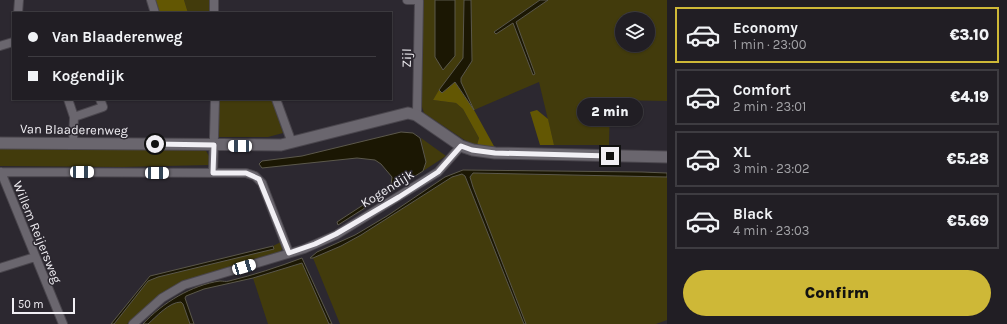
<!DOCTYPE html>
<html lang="en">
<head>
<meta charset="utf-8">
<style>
	body { margin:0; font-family:Karla,sans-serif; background:#29272c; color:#f1f3f6; height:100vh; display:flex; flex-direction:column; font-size:15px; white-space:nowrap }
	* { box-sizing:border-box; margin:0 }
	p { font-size:13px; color:#a2a2a6 }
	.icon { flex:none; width:22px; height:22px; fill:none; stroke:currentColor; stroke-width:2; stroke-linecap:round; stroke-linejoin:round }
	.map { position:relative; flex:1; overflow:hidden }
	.sheet { display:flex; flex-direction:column; background:#211e24; width:340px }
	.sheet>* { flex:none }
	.banner { position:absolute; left:12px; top:12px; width:380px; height:88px; border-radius:0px; box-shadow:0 1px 3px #0004,0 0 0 1px #3e3c41; display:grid; align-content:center; height:88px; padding:0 16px; background:#211e24 }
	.fabs { position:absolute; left:615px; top:12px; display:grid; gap:8px }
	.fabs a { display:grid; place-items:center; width:40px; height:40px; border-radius:50%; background:#211e24; box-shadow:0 1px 3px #0004,0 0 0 1px #3e3c41; font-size:20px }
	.scale { position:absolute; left:12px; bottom:10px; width:63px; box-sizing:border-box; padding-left:4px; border:2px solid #f1eff4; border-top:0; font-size:11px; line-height:14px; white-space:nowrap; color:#f1eff4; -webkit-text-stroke:3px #2c2830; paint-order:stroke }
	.end { position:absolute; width:18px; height:18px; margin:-9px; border:5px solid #f1eff4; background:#111; box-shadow:0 0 0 2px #111 }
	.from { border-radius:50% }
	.bubble { position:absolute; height:28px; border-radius:14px; background:#211e24; box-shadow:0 1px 3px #0004,0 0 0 1px #3e3c41; font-size:13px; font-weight:800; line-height:28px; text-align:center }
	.car { position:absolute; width:12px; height:24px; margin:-12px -6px; border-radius:5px; box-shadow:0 0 3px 1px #0007; background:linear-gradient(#fff 24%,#345 0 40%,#fff 0 76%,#345 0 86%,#fff 0) }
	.banner b { display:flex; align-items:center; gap:14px; height:38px; font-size:15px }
	.banner b+b { border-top:1px solid #3e3c41 }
	.banner i { width:10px; height:10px; background:#f1f3f6 }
	ul { padding:7px 0 0; list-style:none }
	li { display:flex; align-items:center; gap:12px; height:56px; margin:0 8px 6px; padding:0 8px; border:2px solid #3e3c41; border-radius:0px }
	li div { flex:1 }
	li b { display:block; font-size:15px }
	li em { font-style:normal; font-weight:800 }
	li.active { border-color:#ceb837 }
	li>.icon { width:36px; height:36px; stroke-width:1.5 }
	.cta { display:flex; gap:8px; margin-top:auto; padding:8px 16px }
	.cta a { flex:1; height:46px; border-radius:24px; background:#ceb837; color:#111; font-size:16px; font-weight:800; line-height:46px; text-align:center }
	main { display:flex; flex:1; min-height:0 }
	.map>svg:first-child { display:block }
</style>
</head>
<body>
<main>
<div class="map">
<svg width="667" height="324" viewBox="0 0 667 324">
	<rect width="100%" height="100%" fill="#2c2830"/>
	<path fill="#423b0c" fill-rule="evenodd" d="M 184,0 L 210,0 L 211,13 L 188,13 Z
		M 422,0 L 435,0 L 435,57 L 455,56 L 455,0 L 464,0 L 463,58 L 433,100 L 456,103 L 463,109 L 479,138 L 477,145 L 470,143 L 463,139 L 424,113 L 421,104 Z
		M 471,0 L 540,0 L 494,32 L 496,33 L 513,23 L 533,75 L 516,22 L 548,0 L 667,0 L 667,101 L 610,100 L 609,145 L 554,145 L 539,82 L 474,110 L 461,82 L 461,78 L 472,61 ZM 622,19 L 648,19 L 648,45 L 622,45 Z
		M 219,99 L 272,99 L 283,133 L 268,137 L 218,137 Z
		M 421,138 L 446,156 L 423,171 L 426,162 Z
		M 0,149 L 205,149 L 209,156 L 209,165 L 122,167 L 0,166 Z
		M 473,173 L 667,177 L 667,320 L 656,324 L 526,324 L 473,187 L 470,177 Z
		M 462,174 L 465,176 L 524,324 L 340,324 L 313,258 L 341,246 L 361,235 L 452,177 Z
		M 281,242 L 282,249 L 280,252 L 178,285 L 154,300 L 127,324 L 114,324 L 148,281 L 158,277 L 274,249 L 273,246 Z
		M 302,263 L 329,324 L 268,324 L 253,278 Z
		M 177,302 L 181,302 L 183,304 L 190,324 L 148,324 L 166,308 Z"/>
	<path fill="#635703" d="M 154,0 L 184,0 L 188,13 L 158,13 Z
		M 455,82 L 474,110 L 495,148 L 477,145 L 479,138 L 463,109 L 456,103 L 433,100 L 439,90 L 442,93 Z
		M 537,110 L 548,119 L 554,145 L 540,145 L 530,112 Z"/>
	<path fill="#1b1703" stroke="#5b584b" d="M 435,0 L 455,0 L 455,56 L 443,70 L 435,57 Z
		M 464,0 L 471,0 L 472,61 L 461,78 L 461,82 L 474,110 L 455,82 L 442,93 L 439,90 L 463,58 Z
		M 540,0 L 548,0 L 516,22 L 535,74 L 533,75 L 513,23 L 496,34 L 494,32 Z
		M 401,132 L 413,133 L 420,138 L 426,162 L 423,171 L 338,225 L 337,222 L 383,192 L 391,185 L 392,177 L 381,164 L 375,160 L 357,158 L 262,168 L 259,164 L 262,161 L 302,156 Z
		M 463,170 L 642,172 L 667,173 L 667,177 L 473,173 L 470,177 L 473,187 L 526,324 L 524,324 L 465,176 L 462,174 L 452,177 L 361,235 L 341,246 L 313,258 L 310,258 L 317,252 L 355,235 L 387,216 L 445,177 Z
		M 273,246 L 274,249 L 158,277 L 148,281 L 114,324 L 111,324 L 150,276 Z
		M 302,258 L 332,324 L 329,324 L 302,263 L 253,278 L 204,289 L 186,296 L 185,298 L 194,324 L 190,324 L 183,304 L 181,302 C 169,302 156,317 148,324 L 143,324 C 162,303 192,285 220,281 C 223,281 226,282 229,281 C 254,275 278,267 302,258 Z"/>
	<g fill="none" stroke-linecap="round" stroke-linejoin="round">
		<g stroke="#4a464d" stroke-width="10">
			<path id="street" d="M 151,0 L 155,13
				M 407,0 L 419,0
				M 18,13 L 19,0
				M 214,13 L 214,0
				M 0,46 L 13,42
				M 68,99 L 74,117 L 73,143
				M 276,99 L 292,143
				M 416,115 L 417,112 L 419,0
				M 74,117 L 103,107 L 100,99
				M 0,172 L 246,173 L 255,176 L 262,183 L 289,253
				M 1,172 L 63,324
				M 213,173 L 215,99
				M 0,268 L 35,257
				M 133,324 L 162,298 L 184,285 L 304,249 L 336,235 L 438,172 L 461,146"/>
		</g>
		<g stroke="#4a464d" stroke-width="13">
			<path id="secondary" d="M 0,143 L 281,145 L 408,113 L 416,115 L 461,146 L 473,150 L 495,153 L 667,157"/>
		</g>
		<use href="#street" stroke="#6a666e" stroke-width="8"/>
		<use href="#secondary" stroke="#6a666e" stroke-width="11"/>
	</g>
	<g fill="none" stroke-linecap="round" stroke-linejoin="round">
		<path stroke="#f1eff4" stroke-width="5" d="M 155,144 L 214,145 L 213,173 L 246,173 L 259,179 L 289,253 L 315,244 L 336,234 L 399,197 L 438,172 L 461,146 L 472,150 L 495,153 L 610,156"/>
	</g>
	<g text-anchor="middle" stroke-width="3" stroke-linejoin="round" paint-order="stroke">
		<g font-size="13" fill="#f1eff4" stroke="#2c2830">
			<text transform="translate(406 58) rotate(-89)" y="5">Zijl</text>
			<text transform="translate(74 129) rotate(1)" y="5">Van Blaaderenweg</text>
			<text transform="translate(387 188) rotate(-32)" y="5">Kogendijk</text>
			<text transform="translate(38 232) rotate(68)" y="5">Willem Reijersweg</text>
		</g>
	</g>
</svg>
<div class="fabs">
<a><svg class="icon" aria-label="layers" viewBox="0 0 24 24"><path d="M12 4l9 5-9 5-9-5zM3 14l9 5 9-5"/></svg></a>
</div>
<div class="scale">50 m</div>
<i class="end from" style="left:155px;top:144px"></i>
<i class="end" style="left:610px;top:156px"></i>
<div class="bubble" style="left:577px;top:98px;width:66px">2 min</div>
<i class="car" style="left:240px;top:146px;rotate:271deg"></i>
<i class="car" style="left:82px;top:172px;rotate:90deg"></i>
<i class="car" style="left:157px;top:173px;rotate:90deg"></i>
<i class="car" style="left:244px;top:267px;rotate:73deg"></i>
<div class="banner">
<b><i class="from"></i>Van Blaaderenweg</b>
<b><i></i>Kogendijk</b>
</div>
</div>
<section class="sheet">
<ul>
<li class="active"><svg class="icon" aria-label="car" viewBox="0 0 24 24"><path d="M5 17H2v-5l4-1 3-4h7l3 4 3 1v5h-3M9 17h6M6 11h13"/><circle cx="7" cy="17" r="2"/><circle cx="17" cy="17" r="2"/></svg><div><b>Economy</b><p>1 min · 23:00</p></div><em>€3.10</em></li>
<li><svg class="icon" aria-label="car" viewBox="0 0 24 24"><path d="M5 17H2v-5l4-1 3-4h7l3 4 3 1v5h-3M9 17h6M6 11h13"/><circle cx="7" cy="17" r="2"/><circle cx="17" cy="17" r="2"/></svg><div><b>Comfort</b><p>2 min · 23:01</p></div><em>€4.19</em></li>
<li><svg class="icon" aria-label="car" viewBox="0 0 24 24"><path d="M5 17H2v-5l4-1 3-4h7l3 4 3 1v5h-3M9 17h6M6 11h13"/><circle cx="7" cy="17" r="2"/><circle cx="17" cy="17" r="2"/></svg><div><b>XL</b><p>3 min · 23:02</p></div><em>€5.28</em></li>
<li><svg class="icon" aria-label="car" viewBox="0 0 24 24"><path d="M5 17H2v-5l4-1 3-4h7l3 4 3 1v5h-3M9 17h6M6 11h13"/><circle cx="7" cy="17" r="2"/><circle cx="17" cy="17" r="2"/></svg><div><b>Black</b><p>4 min · 23:03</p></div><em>€5.69</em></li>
</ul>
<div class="cta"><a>Confirm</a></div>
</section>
</main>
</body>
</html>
